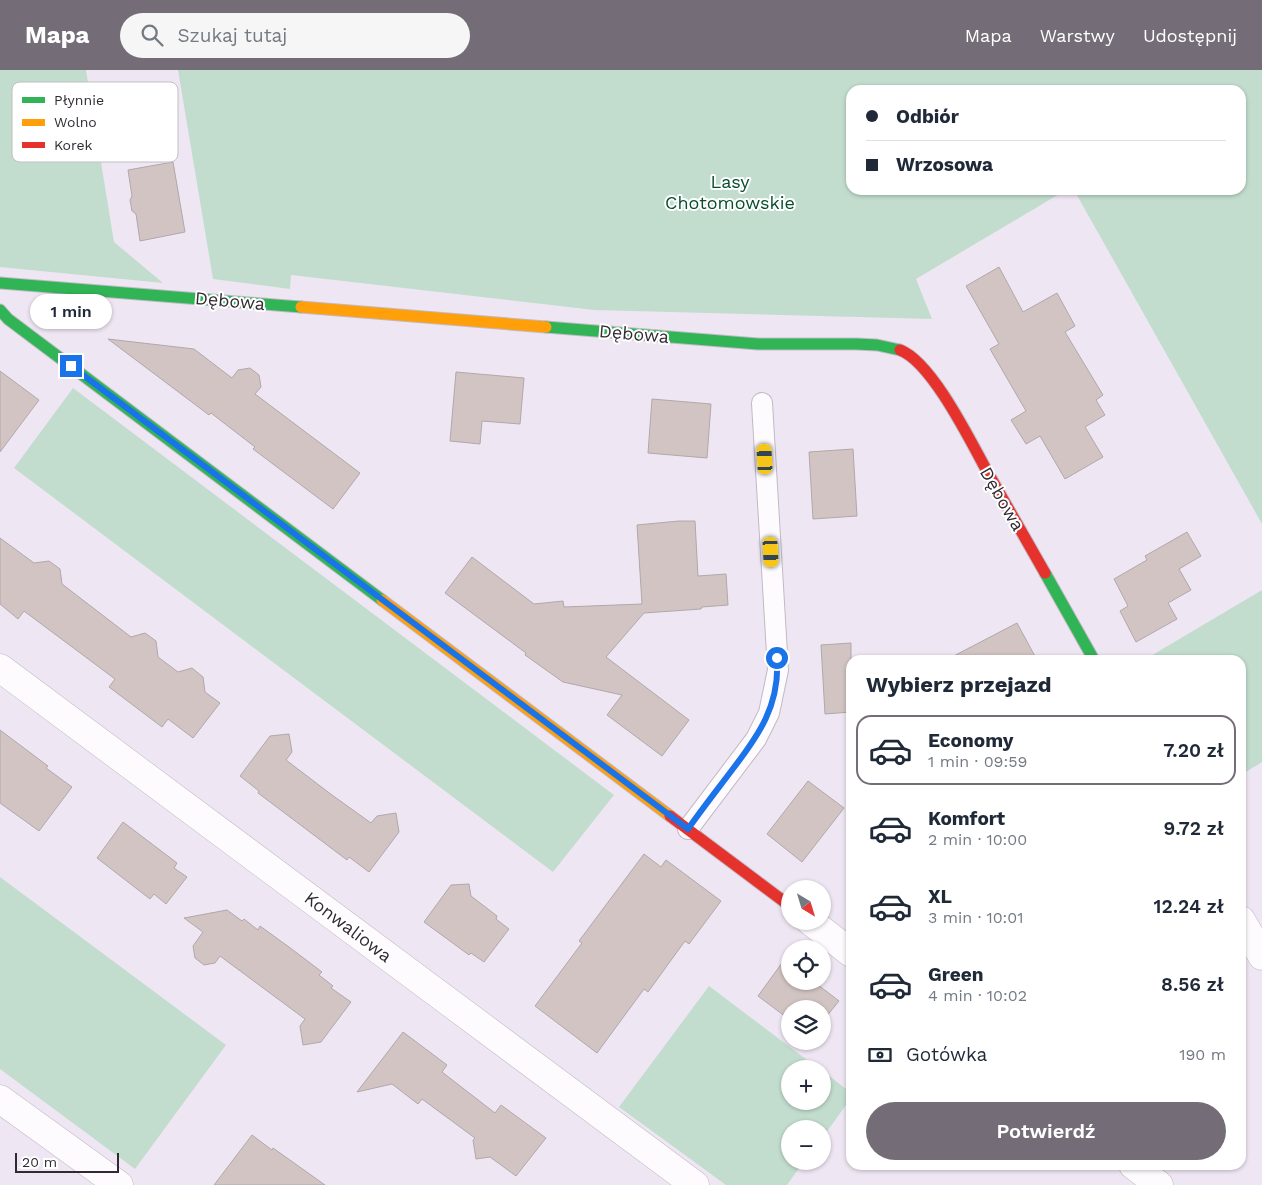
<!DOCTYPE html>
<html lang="pl">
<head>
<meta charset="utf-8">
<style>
	body { margin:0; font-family:"Work Sans",sans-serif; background:#f6f6f7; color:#1f2937; height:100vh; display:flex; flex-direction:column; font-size:19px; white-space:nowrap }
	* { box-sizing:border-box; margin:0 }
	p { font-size:16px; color:#747a83 }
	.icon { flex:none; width:28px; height:28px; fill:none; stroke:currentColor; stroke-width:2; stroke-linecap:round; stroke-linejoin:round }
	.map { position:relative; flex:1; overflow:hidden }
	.sheet { position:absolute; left:846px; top:585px; width:400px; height:515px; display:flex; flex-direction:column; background:#fff; border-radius:15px; box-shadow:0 1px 4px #0004 }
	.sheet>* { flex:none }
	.guide { position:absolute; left:846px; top:15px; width:400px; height:110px; border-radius:15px; box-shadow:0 1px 4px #0004; display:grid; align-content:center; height:110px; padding:0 20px; background:#fff }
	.needle { width:32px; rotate:142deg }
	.buttons { position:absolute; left:781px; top:810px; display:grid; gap:10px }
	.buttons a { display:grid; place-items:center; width:50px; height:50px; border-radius:50%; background:#fff; box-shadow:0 1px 4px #0004; font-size:25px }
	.scale { position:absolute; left:15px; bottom:12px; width:104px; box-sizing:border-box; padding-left:5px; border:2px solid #312a33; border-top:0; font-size:14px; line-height:18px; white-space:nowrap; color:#312a33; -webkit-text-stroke:4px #fff; paint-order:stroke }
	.end { position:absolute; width:22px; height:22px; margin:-11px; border:6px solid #1a73e8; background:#fff; box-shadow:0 0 0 2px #fff }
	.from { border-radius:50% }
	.bubble { position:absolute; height:35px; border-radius:18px; background:#fff; box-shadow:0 1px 4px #0004; font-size:16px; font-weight:600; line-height:35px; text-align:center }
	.car { position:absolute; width:15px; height:30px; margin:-15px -8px; border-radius:6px; box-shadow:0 0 4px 1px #0007; background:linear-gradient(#f5c518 24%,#345 0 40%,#f5c518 0 76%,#345 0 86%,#f5c518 0) }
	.guide b { display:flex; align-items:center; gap:18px; height:48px; font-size:19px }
	.guide b+b { border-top:1px solid #e0e1e3 }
	.guide i { width:12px; height:12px; background:#1f2937 }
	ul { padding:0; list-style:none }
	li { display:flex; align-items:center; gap:15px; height:70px; margin:0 10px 8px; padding:0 10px; border:2px solid transparent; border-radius:15px }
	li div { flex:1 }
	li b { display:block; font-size:19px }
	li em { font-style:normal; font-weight:600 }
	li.active { border-color:#746c76 }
	li>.icon { width:45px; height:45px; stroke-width:1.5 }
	h2 { padding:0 20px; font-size:22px; line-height:60px }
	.pay { display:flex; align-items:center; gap:12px; height:55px; padding:0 20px; font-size:19px }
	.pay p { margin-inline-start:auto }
	.action { display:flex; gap:10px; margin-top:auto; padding:10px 20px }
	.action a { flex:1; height:58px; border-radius:30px; background:#746c76; color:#fff; font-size:20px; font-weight:600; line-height:58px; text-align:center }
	header { display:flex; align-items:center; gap:30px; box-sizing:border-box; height:70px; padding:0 25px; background:#746c76; color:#fff }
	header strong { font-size:24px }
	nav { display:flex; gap:28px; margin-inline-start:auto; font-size:18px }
	.search { width:350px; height:45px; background:#f6f6f7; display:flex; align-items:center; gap:12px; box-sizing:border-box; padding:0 18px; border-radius:28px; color:#747a83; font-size:19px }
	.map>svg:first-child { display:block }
</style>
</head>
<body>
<header>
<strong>Mapa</strong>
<div class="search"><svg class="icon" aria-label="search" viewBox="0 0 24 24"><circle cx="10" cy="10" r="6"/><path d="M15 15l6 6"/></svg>Szukaj tutaj</div>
<nav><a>Mapa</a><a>Warstwy</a><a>Udostępnij</a></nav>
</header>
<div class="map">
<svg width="1262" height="1115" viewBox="0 0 1262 1115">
	<rect width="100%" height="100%" fill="#efe6f3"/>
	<path fill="#c2ddce" d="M 0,0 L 86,0 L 114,172 L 163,213 L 0,197 Z
		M 178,0 L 1262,0 L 1262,454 L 1074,120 L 1241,120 L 1241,20 L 851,20 L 851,120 L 1066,120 L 916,209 L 932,249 L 594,240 L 291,205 L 290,219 L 213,209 Z
		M 73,318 L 614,725 L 553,802 L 14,398 Z
		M 1262,520 L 1262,692 L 1241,705 L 1241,590 L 1144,590 Z
		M 0,807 L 226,975 L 135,1099 L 0,999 Z
		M 709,916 L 819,999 L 790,999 L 790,1031 L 822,1031 L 823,1001 L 851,1023 L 851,1028 L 823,1067 L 822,1059 L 790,1059 L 790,1091 L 804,1091 L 787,1115 L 726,1115 L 619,1037 Z"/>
	<path fill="#d2c4c3" stroke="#b0a8aa" d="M 173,92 L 185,162 L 140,171 L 136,144 L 132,141 L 130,130 L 132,126 L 128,100 Z
		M 999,197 L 1023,242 L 1057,223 L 1075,256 L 1065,262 L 1103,325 L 1096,330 L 1105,345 L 1085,357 L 1103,387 L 1065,409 L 1040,366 L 1026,374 L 1011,350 L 1026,341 L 990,279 L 999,274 L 966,216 Z
		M 108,269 L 194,279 L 232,308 L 238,300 L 250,298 L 259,305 L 261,317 L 255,324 L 360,403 L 333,439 L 253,379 L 255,377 L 211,343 L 209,345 Z
		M 0,301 L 39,330 L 0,382 Z
		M 456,302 L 524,308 L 520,354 L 482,351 L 480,374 L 450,371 Z
		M 652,329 L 711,334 L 707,388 L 648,383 Z
		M 853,379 L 857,446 L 813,449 L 809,382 Z
		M 679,451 L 695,451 L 698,506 L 726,504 L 728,535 L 702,537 L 701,539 L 644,543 L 606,587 L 689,650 L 662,686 L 607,645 L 622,625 L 563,612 L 525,585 L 526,583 L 445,523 L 472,487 L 534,534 L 563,531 L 564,537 L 642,534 L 637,455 Z
		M 1187,462 L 1201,486 L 1179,499 L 1191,520 L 1168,533 L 1177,549 L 1136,572 L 1120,541 L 1128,536 L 1114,509 L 1147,490 L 1145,486 Z
		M 0,468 L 34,493 L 49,491 L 60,499 L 62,514 L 131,567 L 145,563 L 156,571 L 158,587 L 178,602 L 192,598 L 203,607 L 205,622 L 220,633 L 193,668 L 168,649 L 162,657 L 109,617 L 115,609 L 24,541 L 18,549 L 0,534 Z
		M 1017,553 L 1037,590 L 946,590 Z
		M 851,573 L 851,642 L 825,644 L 821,575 Z
		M 0,660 L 48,696 L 46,698 L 72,717 L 39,761 L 0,733 Z
		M 289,664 L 292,682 L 286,690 L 332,725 L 371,753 L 377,746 L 396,743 L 399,762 L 369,802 L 349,787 L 347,790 L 258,723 L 259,721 L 240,706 L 270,666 Z
		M 808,711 L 844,738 L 802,792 L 767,764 Z
		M 123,752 L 177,793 L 174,798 L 187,807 L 166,834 L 154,824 L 150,829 L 97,788 Z
		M 644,784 L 661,797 L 666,790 L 721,831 L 689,874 L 685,871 L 648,922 L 644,919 L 597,983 L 535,936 L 582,873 L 579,871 Z
		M 469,814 L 471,826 L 497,846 L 496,849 L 509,859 L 484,892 L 471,883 L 469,885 L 424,852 L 451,815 Z
		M 227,840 L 242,851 L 244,849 L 258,860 L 260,856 L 289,877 L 322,902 L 319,905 L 333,916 L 331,918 L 351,932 L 321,972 L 303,975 L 300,956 L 305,949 L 220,886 L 215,893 L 204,895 L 195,888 L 193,876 L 203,862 L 184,848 Z
		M 790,882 L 790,911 L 813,911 L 839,931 L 822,952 L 822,939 L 790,939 L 790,950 L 758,926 Z
		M 403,962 L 447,995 L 442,1002 L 495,1043 L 501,1035 L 546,1068 L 516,1106 L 490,1087 L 476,1089 L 473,1070 L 475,1068 L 422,1029 L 418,1034 L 392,1014 L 357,1022 Z
		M 252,1065 L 272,1080 L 273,1078 L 325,1115 L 214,1115 Z"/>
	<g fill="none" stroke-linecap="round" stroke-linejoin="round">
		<g stroke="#c1bac5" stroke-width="22">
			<path id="lane" d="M 688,759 L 756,669 L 769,643 L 778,600 L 762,333"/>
		</g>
		<g stroke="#c1bac5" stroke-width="29">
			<path id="street" d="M 0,598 L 695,1115
				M 1241,850 L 1262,886
				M 810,851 L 851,883
				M 0,1029 L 119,1115
				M 1133,1095 L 1159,1115"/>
		</g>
		<g stroke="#c1bac5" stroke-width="13">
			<path id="fast" d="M 0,213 L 301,237
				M 0,240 L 8,249 L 382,530
				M 546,257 L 758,274 L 856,274 L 877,275 L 900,280
				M 1045,503 L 1094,590"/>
		</g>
		<g stroke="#c1bac5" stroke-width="13">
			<path id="slow" d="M 301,237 L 546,257
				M 382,530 L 670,746"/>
		</g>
		<g stroke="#c1bac5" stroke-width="13">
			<path id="jam" d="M 900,280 C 932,292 971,372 988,403 C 1007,436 1026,470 1045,503
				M 670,746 L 790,836"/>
		</g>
		<use href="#lane" stroke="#fdfbfd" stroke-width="20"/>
		<use href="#street" stroke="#fdfbfd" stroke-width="28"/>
		<use href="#fast" stroke="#30b455" stroke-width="11"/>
		<use href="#slow" stroke="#ff9f0a" stroke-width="11"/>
		<use href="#jam" stroke="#e5322d" stroke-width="11"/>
	</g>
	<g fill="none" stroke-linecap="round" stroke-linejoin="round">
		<path stroke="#1a73e8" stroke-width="6" d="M 71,296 L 688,759 C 702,739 717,720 732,700 C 759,665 780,635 777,588"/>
	</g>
	<g text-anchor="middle" stroke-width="4" stroke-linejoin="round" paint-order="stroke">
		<g font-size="18" fill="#074e2c" stroke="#fff">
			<text x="730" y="118">Lasy<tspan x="730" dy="21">Chotomowskie</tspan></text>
		</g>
		<g font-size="18" fill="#312a33" stroke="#fff">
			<text transform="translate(230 231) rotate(5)" y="6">Dębowa</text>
			<text transform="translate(634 264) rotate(5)" y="6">Dębowa</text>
			<text transform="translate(1002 429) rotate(60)" y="6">Dębowa</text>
			<text transform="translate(348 857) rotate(37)" y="6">Konwaliowa</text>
		</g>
	</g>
	<rect x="12" y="12" width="166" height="80" rx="8" fill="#fff" stroke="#c1bfc2" stroke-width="1"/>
	<rect x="22" y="27" width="23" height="6" fill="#30b455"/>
	<rect x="22" y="49" width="23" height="7" fill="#ff9f0a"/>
	<rect x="22" y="72" width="23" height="6" fill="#e5322d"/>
	<g font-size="14" fill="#312a33">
		<text x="54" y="35">Płynnie</text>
		<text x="54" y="57">Wolno</text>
		<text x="54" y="80">Korek</text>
	</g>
</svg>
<div class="buttons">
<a><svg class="needle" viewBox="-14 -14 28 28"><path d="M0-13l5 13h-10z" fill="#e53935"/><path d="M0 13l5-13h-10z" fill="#747a83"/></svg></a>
<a><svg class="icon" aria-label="locate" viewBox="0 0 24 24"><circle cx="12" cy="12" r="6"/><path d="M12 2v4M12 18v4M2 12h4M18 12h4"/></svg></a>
<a><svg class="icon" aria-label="layers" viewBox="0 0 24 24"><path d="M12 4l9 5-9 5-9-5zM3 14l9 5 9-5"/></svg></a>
<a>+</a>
<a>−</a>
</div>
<div class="scale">20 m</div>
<i class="end from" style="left:777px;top:588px"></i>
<i class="end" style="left:71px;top:296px"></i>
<div class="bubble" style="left:30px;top:224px;width:82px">1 min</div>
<i class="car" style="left:765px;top:389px;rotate:357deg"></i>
<i class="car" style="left:771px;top:482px;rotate:177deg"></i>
<div class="guide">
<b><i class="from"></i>Odbiór</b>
<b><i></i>Wrzosowa</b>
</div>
<section class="sheet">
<h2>Wybierz przejazd</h2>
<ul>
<li class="active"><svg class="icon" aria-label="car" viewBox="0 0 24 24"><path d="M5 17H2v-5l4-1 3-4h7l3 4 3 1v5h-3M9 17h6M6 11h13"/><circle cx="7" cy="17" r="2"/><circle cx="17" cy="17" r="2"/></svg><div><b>Economy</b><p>1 min · 09:59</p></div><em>7.20 zł</em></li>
<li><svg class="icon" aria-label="car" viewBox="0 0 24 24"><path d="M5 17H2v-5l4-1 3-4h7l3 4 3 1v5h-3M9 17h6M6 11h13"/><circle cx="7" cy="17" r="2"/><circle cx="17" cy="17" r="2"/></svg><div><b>Komfort</b><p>2 min · 10:00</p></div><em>9.72 zł</em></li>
<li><svg class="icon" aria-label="car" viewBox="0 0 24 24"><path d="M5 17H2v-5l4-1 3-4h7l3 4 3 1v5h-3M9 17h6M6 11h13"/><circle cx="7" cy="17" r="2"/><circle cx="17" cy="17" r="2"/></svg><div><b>XL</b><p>3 min · 10:01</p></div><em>12.24 zł</em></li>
<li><svg class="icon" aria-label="car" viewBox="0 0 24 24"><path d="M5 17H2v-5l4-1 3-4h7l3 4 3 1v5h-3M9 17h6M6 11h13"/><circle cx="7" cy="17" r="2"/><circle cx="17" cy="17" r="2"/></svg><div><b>Green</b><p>4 min · 10:02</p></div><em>8.56 zł</em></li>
</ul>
<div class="pay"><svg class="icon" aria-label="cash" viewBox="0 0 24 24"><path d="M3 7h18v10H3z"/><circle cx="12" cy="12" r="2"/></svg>Gotówka<p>190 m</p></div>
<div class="action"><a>Potwierdź</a></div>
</section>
</div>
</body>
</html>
